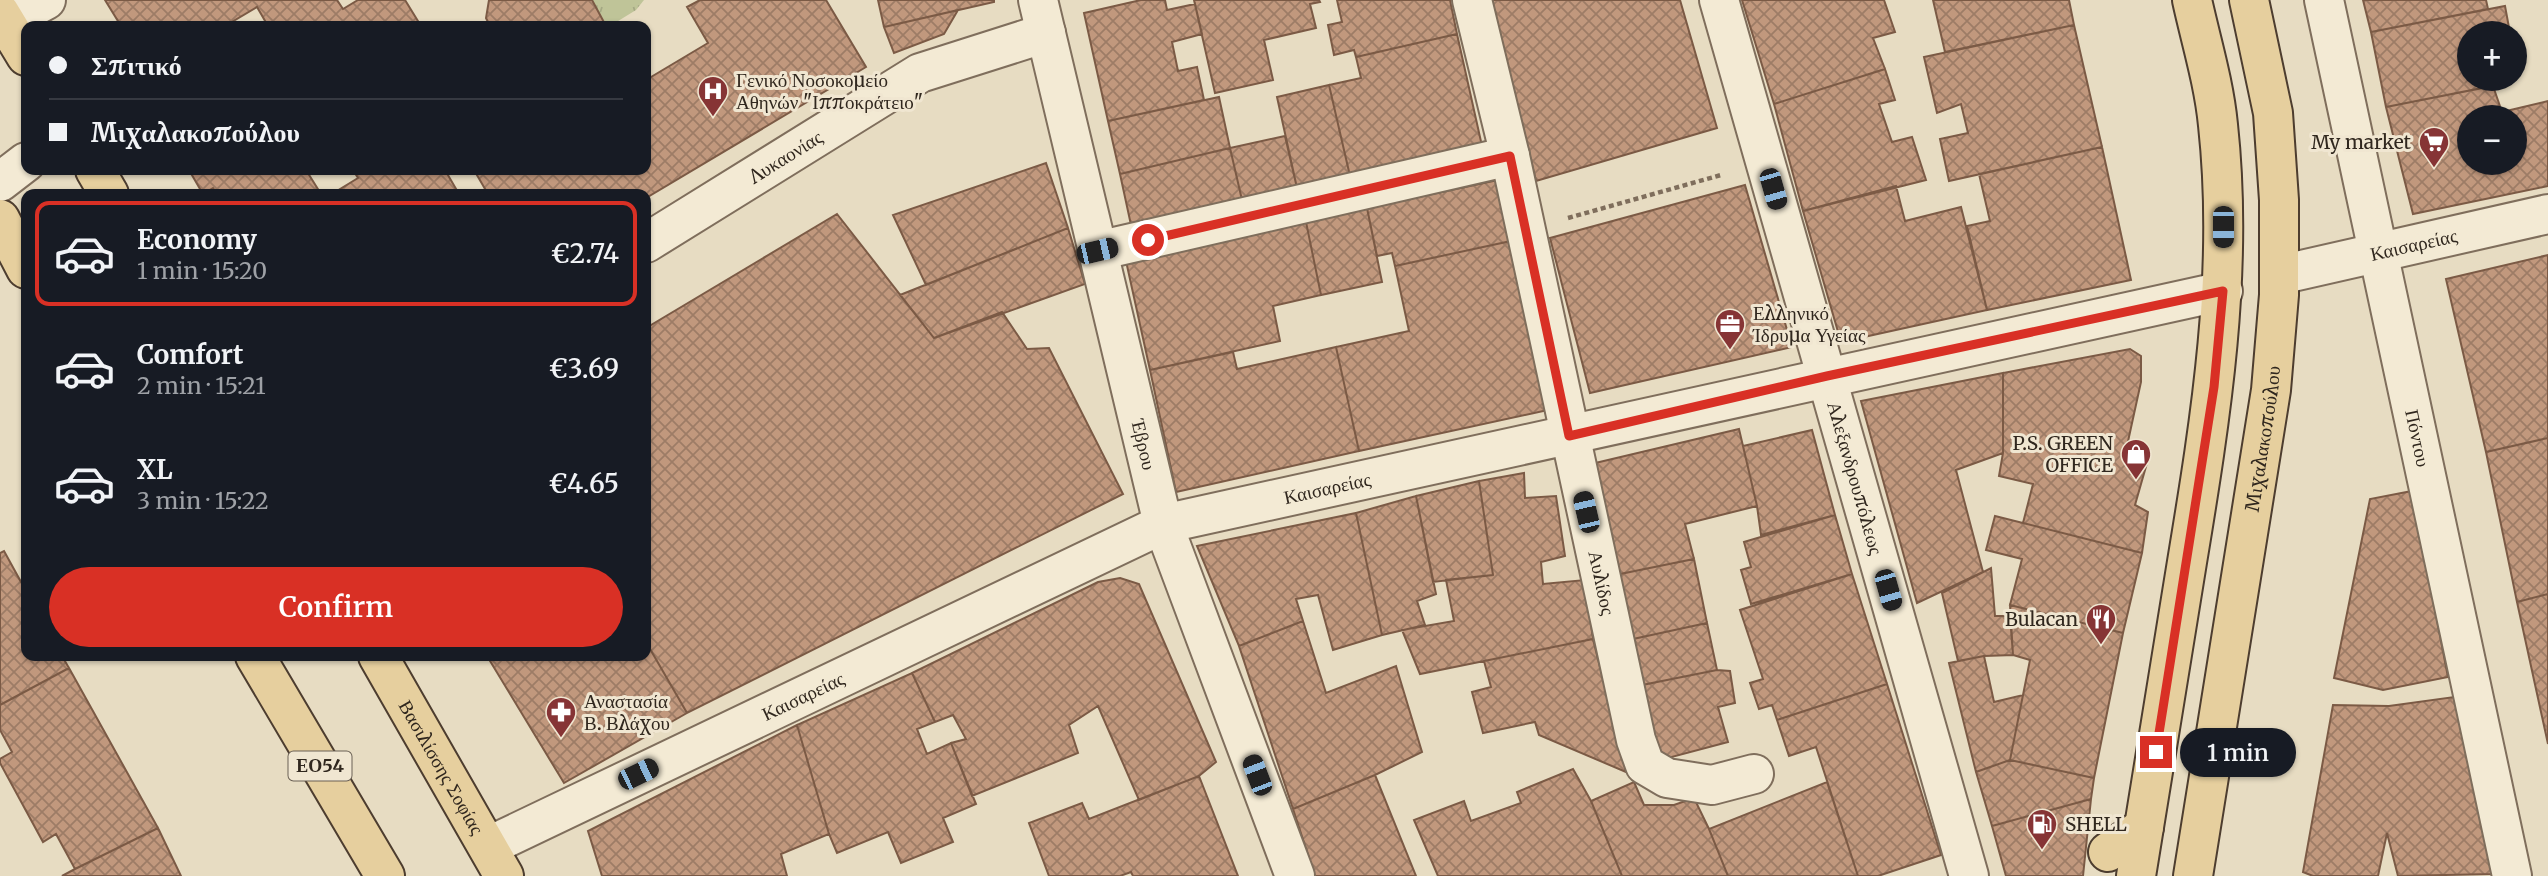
<!DOCTYPE html>
<html lang="en">
<head>
<meta charset="utf-8">
<style>
	body { margin:0; font-family:Merriweather,serif; background:#20242c; color:#f1f3f6; height:100vh; display:flex; flex-direction:column; font-size:26px; white-space:nowrap }
	* { box-sizing:border-box; margin:0 }
	p { font-size:23px; color:#9ea1a6 }
	.icon { flex:none; width:38px; height:38px; fill:none; stroke:currentColor; stroke-width:2; stroke-linecap:round; stroke-linejoin:round }
	.map { position:relative; flex:1; overflow:hidden }
	.sheet { position:absolute; left:21px; top:189px; width:630px; height:472px; display:flex; flex-direction:column; background:#171b24; border-radius:14px; box-shadow:0 2px 5px #0004 }
	.sheet>* { flex:none }
	.guide { position:absolute; left:21px; top:21px; width:630px; height:154px; border-radius:14px; box-shadow:0 2px 5px #0004; display:grid; align-content:center; height:154px; padding:0 28px; background:#171b24 }
	.tools { position:absolute; left:2457px; top:21px; display:grid; gap:14px }
	.tools a { display:grid; place-items:center; width:70px; height:70px; border-radius:50%; background:#171b24; box-shadow:0 2px 5px #0004; font-size:35px }
	.end { position:absolute; width:32px; height:32px; margin:-16px; border:9px solid #d93025; background:#fff; box-shadow:0 0 0 4px #fff }
	.from { border-radius:50% }
	.bubble { position:absolute; height:49px; border-radius:24px; background:#171b24; box-shadow:0 2px 5px #0004; font-size:23px; font-weight:600; line-height:49px; text-align:center }
	.car { position:absolute; width:21px; height:42px; margin:-21px -10px; border-radius:9px; box-shadow:0 0 5px 2px #0007; background:linear-gradient(#222 24%,#8ab4d8 0 40%,#222 0 76%,#8ab4d8 0 86%,#222 0) }
	.guide b { display:flex; align-items:center; gap:24px; height:66px; font-size:26px }
	.guide b+b { border-top:2px solid #363941 }
	.guide i { width:18px; height:18px; background:#f1f3f6 }
	ul { padding:12px 0 0; list-style:none }
	li { display:flex; align-items:center; gap:21px; height:105px; margin:0 14px 10px; padding:0 14px; border:4px solid transparent; border-radius:14px }
	li div { flex:1 }
	li b { display:block; font-size:26px }
	li em { font-style:normal; font-weight:600 }
	li.on { border-color:#d93025 }
	li>.icon { width:63px; height:63px; stroke-width:1.5 }
	.action { display:flex; gap:14px; margin-top:auto; padding:14px 28px }
	.action a { flex:1; height:80px; border-radius:42px; background:#d93025; color:#fff; font-size:28px; font-weight:600; line-height:80px; text-align:center }
	.map>svg:first-child { display:block }
</style>
</head>
<body>
<div class="map">
<svg width="2548" height="876" viewBox="0 0 2548 876">
	<defs>
		<pattern id="park-tufts" width="24" height="20" patternUnits="userSpaceOnUse" patternTransform="scale(1.75)"><rect width="24" height="20" fill="#bfc498"/><path d="M3 7l-1-3M5 7V3M7 7l1-3M15 17l-1-3M17 17v-4M19 17l1-3" fill="none" stroke="#a4a883"/></pattern>
		<pattern id="building-cross-hatch" width="8" height="8" patternUnits="userSpaceOnUse" patternTransform="scale(1.75)"><rect width="8" height="8" fill="#c1987d"/><path d="M0 0l8 8M0 8l8-8" fill="none" stroke="#9d7c66"/></pattern>
	</defs>
	<rect width="100%" height="100%" fill="#e7dcc2"/>
	<path fill="url(#park-tufts)" d="M 592,0 L 644,0 L 636,10 L 610,26 L 606,26 Z"/>
	<path fill="url(#building-cross-hatch)" stroke="#7b5a45" stroke-width="2" fill-rule="evenodd" d="M 105,0 L 337,0 L 343,9 L 358,0 L 405,0 L 421,26 L 268,26 L 257,7 L 225,26 L 121,26 Z
		M 489,0 L 592,0 L 606,26 L 490,26 L 486,18 Z
		M 700,0 L 826,0 L 866,67 L 646,198 L 646,194 L 488,194 L 474,170 L 646,170 L 646,80 L 708,43 L 687,7 Z
		M 878,0 L 994,0 L 994,2 L 884,27 Z
		M 1141,0 L 1165,0 L 1167,10 L 1195,4 L 1202,34 L 1172,42 L 1178,71 L 1197,67 L 1204,100 L 1108,121 L 1084,13 Z
		M 1194,0 L 1319,0 L 1320,2 L 1310,4 L 1316,28 L 1264,40 L 1273,80 L 1215,93 Z
		M 1337,0 L 1450,0 L 1457,34 L 1356,57 L 1354,50 L 1334,55 L 1328,25 L 1342,22 Z
		M 1492,0 L 1680,0 L 1717,128 L 1536,181 Z
		M 1742,0 L 1884,0 L 1895,32 L 1873,38 L 1885,69 L 1774,104 Z
		M 1933,0 L 2069,0 L 2074,25 L 1945,52 Z
		M 2363,0 L 2486,0 L 2488,9 L 2371,32 Z
		M 2505,6 L 2510,33 L 2469,33 L 2469,79 L 2506,79 L 2507,83 L 2386,107 L 2371,32 Z
		M 958,10 L 944,34 L 894,53 L 884,27 Z
		M 2074,25 L 2102,147 L 1949,181 L 1940,139 L 1968,133 L 1961,104 L 1937,113 L 1924,57 Z
		M 1457,34 L 1482,146 L 1350,176 L 1329,85 L 1361,78 L 1356,57 Z
		M 1885,69 L 1895,100 L 1879,104 L 1892,142 L 1912,137 L 1926,180 L 1803,211 L 1774,104 Z
		M 1329,85 L 1350,176 L 1297,188 L 1277,97 Z
		M 2493,86 L 2502,112 L 2548,101 L 2548,186 L 2413,214 L 2386,107 ZM 2469,117 L 2515,117 L 2515,163 L 2469,163 Z
		M 1219,97 L 1230,148 L 1120,174 L 1108,121 Z
		M 1285,136 L 1297,188 L 1242,200 L 1230,148 Z
		M 2102,147 L 2131,280 L 1987,310 L 1967,226 L 1990,221 L 1979,174 Z
		M 1230,148 L 1242,200 L 1131,225 L 1120,174 Z
		M 1046,163 L 1068,228 L 926,285 L 893,215 Z
		M 189,170 L 306,170 L 321,194 L 217,194 L 213,188 L 203,194 Z
		M 353,170 L 445,170 L 459,194 L 332,194 L 358,178 Z
		M 1498,180 L 1511,241 L 1395,266 L 1392,253 L 1377,256 L 1367,208 Z
		M 1745,185 L 1792,347 L 1590,393 L 1550,238 Z
		M 1896,186 L 1905,221 L 1961,207 L 1987,310 L 1841,342 L 1803,211 Z
		M 1367,208 L 1382,282 L 1321,295 L 1306,222 Z
		M 837,214 L 934,338 L 1002,312 L 1027,349 L 1049,348 L 1123,494 L 687,713 L 646,642 L 646,328 Z
		M 1306,222 L 1321,295 L 1273,306 L 1280,341 L 1150,370 L 1126,261 Z
		M 1068,228 L 1085,284 L 934,338 L 900,295 Z
		M 1511,241 L 1548,410 L 1359,451 L 1336,347 L 1409,331 L 1395,266 Z
		M 2548,255 L 2548,438 L 2486,452 L 2446,279 Z
		M 1336,347 L 1359,451 L 1176,492 L 1150,370 L 1233,352 L 1237,369 Z
		M 2130,349 L 2141,356 L 2141,382 L 2127,446 L 2149,456 L 2135,505 L 2148,512 L 2142,553 L 2023,523 L 2033,484 L 1999,476 L 2003,453 L 2003,373 Z
		M 2003,373 L 2003,453 L 1956,470 L 1983,572 L 1917,603 L 1861,401 Z
		M 1739,429 L 1757,506 L 1685,524 L 1694,559 L 1620,574 L 1591,464 Z
		M 1812,430 L 1835,515 L 1761,535 L 1757,506 L 1743,446 Z
		M 2548,438 L 2548,594 L 2517,602 L 2486,452 Z
		M 1524,473 L 1525,498 L 1556,496 L 1565,556 L 1541,562 L 1543,584 L 1585,580 L 1593,639 L 1420,674 L 1402,630 L 1454,621 L 1446,580 L 1493,575 L 1479,481 Z
		M 1479,481 L 1493,575 L 1433,582 L 1416,496 Z
		M 2412,491 L 2448,677 L 2383,690 L 2334,678 L 2370,499 Z
		M 1416,496 L 1436,594 L 1417,601 L 1425,625 L 1382,635 L 1356,513 Z
		M 1356,513 L 1382,635 L 1333,650 L 1318,595 L 1296,599 L 1303,621 L 1239,646 L 1197,546 Z
		M 1835,515 L 1852,574 L 1751,604 L 1741,570 L 1751,567 L 1744,542 Z
		M 1995,516 L 2142,553 L 2123,633 L 2010,605 L 2022,559 L 1986,550 Z
		M 4,551 L 26,591 L 26,656 L 62,656 L 69,668 L 0,705 L 0,553 Z
		M 1694,559 L 1707,623 L 1633,639 L 1620,574 Z
		M 1991,568 L 1995,616 L 2010,616 L 2013,655 L 1984,656 L 1958,661 L 1942,593 Z
		M 1852,574 L 1887,684 L 1777,720 L 1772,705 L 1759,709 L 1750,683 L 1763,679 L 1740,610 Z
		M 1120,578 L 1139,584 L 1216,762 L 1199,776 L 1139,800 L 1098,706 L 1069,725 L 1078,753 L 972,796 L 951,743 L 966,739 L 953,715 L 935,722 L 912,673 L 1098,582 Z
		M 2548,594 L 2548,744 L 2517,602 Z
		M 2010,605 L 2123,633 L 2094,778 L 2010,760 L 2030,660 L 2013,655 Z
		M 1303,621 L 1326,693 L 1396,666 L 1422,752 L 1375,775 L 1293,809 L 1239,646 Z
		M 1707,623 L 1717,670 L 1642,685 L 1633,639 Z
		M 1593,639 L 1626,772 L 1539,735 L 1535,722 L 1483,733 L 1472,692 L 1491,687 L 1484,661 Z
		M 646,642 L 687,713 L 564,783 L 487,656 L 646,656 Z
		M 1984,656 L 1994,702 L 2023,695 L 2010,760 L 1976,772 L 1949,663 Z
		M 69,668 L 158,828 L 75,869 L 56,834 L 43,842 L 0,763 L 0,759 L 12,752 L 0,730 L 0,705 Z
		M 1717,670 L 1730,671 L 1735,703 L 1718,707 L 1728,742 L 1668,758 L 1656,748 L 1642,685 Z
		M 912,673 L 935,722 L 917,729 L 927,754 L 951,743 L 976,804 L 943,818 L 953,842 L 901,863 L 888,832 L 837,853 L 829,834 L 797,725 Z
		M 1887,684 L 1941,855 L 1878,876 L 1858,876 L 1816,747 L 1789,756 L 1777,720 Z
		M 2454,697 L 2492,874 L 2398,876 L 2387,833 L 2378,876 L 2313,876 L 2303,872 L 2333,705 L 2389,706 Z
		M 797,725 L 829,834 L 781,854 L 787,876 L 602,876 L 588,831 Z
		M 2010,760 L 2094,778 L 2091,799 L 1992,826 L 1976,772 Z
		M 1573,769 L 1591,801 L 1622,876 L 1438,876 L 1414,820 L 1464,801 L 1471,821 L 1521,803 L 1517,792 Z
		M 1375,775 L 1416,876 L 1315,876 L 1293,809 Z
		M 1199,776 L 1238,876 L 1133,876 L 1131,872 L 1120,876 L 1049,876 L 1029,823 L 1082,803 L 1089,819 Z
		M 1634,782 L 1644,805 L 1674,805 L 1694,798 L 1709,829 L 1728,876 L 1622,876 L 1591,801 Z
		M 1827,782 L 1858,876 L 1728,876 L 1709,829 Z
		M 2091,799 L 2083,876 L 2006,876 L 1992,826 Z
		M 158,828 L 181,876 L 62,876 L 75,869 Z"/>
	<g fill="none" stroke-linecap="round" stroke-linejoin="round">
		<g stroke="#7f6e5c" stroke-width="42">
			<g id="minor">
				<path id="s1" d="M 1038,0 L 1163,524 L 1295,876"/>
				<path id="s2" d="M 1472,0 L 1510,156 L 1636,740 L 1645,765 L 1667,778 L 1712,785 L 1754,774"/>
				<path id="s3" d="M 1719,0 L 1969,876"/>
				<path id="s4" d="M 2324,0 L 2512,876"/>
				<path d="M 5,22 L 46,0"/>
				<path d="M 0,182 L 26,162"/>
				<path id="s5" d="M 646,243 L 920,73 L 1046,33"/>
				<path d="M 1097,251 L 1510,156"/>
				<path id="s6" d="M 2279,275 L 2548,214"/>
				<path id="s7" d="M 489,846 L 1163,524 L 2223,291"/>
			</g>
		</g>
		<g stroke="#4d3d2f" stroke-width="42">
			<g id="major">
				<path d="M 0,13 L 26,56"/>
				<path d="M 95,170 L 109,194"/>
				<path d="M 0,219 L 26,269"/>
				<path d="M 255,656 L 385,876"/>
				<path id="s8" d="M 378,656 L 504,876"/>
				<path d="M 2108,852 L 2144,827"/>
				<path d="M 2136,876 C 2153,771 2170,667 2187,562 C 2211,417 2234,272 2218,125 C 2214,83 2201,41 2192,0"/>
				<path id="s9" d="M 2193,876 L 2271,390 L 2279,295 L 2279,200 L 2273,113 L 2249,0"/>
			</g>
		</g>
		<path stroke="#7f6e5c" stroke-width="4.5" stroke-dasharray="5 3.5" stroke-linecap="butt" d="M 1568,218 L 1721,175"/>
		<use href="#minor" stroke="#f3ead4" stroke-width="38"/>
		<use href="#major" stroke="#e6cf9e" stroke-width="38"/>
	</g>
	<g fill="none" stroke-linecap="round" stroke-linejoin="round">
		<path stroke="#d93025" stroke-width="9" d="M 1148,240 L 1510,156 L 1569,436 L 1827,376 L 2223,291 L 2214,387 L 2156,752"/>
	</g>
	<defs>
		<g id="hospital-pin" transform="scale(1.575)"><path d="M0 17L-7.5 6A9.5 9.5 0 1 1 7.5 6Z" fill="#863435" stroke="#f0e6d1"/><path d="M-5-5h3v3.5h4V-5h3V5h-3V1.5h-4V5h-3Z" fill="#fff"/></g>
		<g id="supermarket-pin" transform="scale(1.575)"><path d="M0 17L-7.5 6A9.5 9.5 0 1 1 7.5 6Z" fill="#863435" stroke="#f0e6d1"/><path d="M-6-5.5h2.5l.6 2H6L4.5 2H-2.5L-4.4-4H-6ZM-1.5 3.2a1.3 1.3 0 1 0 .1 0ZM3 3.2a1.3 1.3 0 1 0 .1 0Z" fill="#fff"/></g>
		<g id="office-pin" transform="scale(1.575)"><path d="M0 17L-7.5 6A9.5 9.5 0 1 1 7.5 6Z" fill="#863435" stroke="#f0e6d1"/><path d="M-6-3h4V-5.5h4V-3h4V5H-6ZM-1-4.5V-3h2v-1.5ZM-6 0V1H6V0Z" fill="#fff"/></g>
		<g id="shop-pin" transform="scale(1.575)"><path d="M0 17L-7.5 6A9.5 9.5 0 1 1 7.5 6Z" fill="#863435" stroke="#f0e6d1"/><path d="M-5-2.5h2.3a2.7 3.5 0 0 1 5.4 0H5L5.5 6h-11ZM-1.5-2.5h3a1.5 2.3 0 0 0-3 0Z" fill="#fff"/></g>
		<g id="restaurant-pin" transform="scale(1.575)"><path d="M0 17L-7.5 6A9.5 9.5 0 1 1 7.5 6Z" fill="#863435" stroke="#f0e6d1"/><path d="M-5-6h1v4h1v-4h1v4h1v-4h1v5L-1.5 .5V6h-2V.5L-5-1ZM5-6V6H3V1.5H1.5Q1.5-4 5-6Z" fill="#fff"/></g>
		<g id="pharmacy-pin" transform="scale(1.575)"><path d="M0 17L-7.5 6A9.5 9.5 0 1 1 7.5 6Z" fill="#863435" stroke="#f0e6d1"/><path d="M-2-6h4v4h4v4h-4v4h-4v-4h-4v-4h4Z" fill="#fff"/></g>
		<g id="fuel-pin" transform="scale(1.575)"><path d="M0 17L-7.5 6A9.5 9.5 0 1 1 7.5 6Z" fill="#863435" stroke="#f0e6d1"/><path d="M-5.5-6h7V0h2V4h1.3V-2.5L3-4.5l.8-.8L6-3V5H2.5V1h-1V6h-7ZM-4.2-4.7v3.2H.2V-4.7Z" fill="#fff"/></g>
	</defs>
	<g fill-rule="evenodd">
		<use href="#hospital-pin" x="713" y="91"/>
		<use href="#supermarket-pin" x="2434" y="142"/>
		<use href="#office-pin" x="1730" y="324"/>
		<use href="#shop-pin" x="2136" y="454"/>
		<use href="#restaurant-pin" x="2101" y="619"/>
		<use href="#pharmacy-pin" x="561" y="712"/>
		<use href="#fuel-pin" x="2042" y="824"/>
	</g>
	<g text-anchor="middle" stroke-width="6" stroke-linejoin="round" paint-order="stroke">
		<rect fill="#f0e6d1" stroke="#6a6054" stroke-width="2" x="288.5" y="751.5" width="63" height="29" rx="5"/>
		<g font-size="18" font-weight="bold" fill="#30271e">
			<text x="320" y="772">ΕΟ54</text>
		</g>
		<g font-size="19" fill="#30271e" stroke="#f0e6d1" text-anchor="start">
			<text x="736" y="87">Γενικό Νοσοκομείο<tspan x="736" dy="22">Αθηνών "Ιπποκράτειο"</tspan></text>
			<text x="2411" y="149" text-anchor="end">My market</text>
			<text x="1753" y="320">Ελληνικό<tspan x="1753" dy="22">Ίδρυμα Υγείας</tspan></text>
			<text x="2113" y="450" text-anchor="end">P.S. GREEN<tspan x="2113" dy="22">OFFICE</tspan></text>
			<text x="2078" y="626" text-anchor="end">Bulacan</text>
			<text x="584" y="708">Αναστασία<tspan x="584" dy="22">Β. Βλάχου</tspan></text>
			<text x="2065" y="831">SHELL</text>
		</g>
		<g font-size="19" fill="#30271e" stroke="#f0e6d1">
			<text dy="7" stroke="none"><textPath href="#s5" startOffset="164">Λυκαονίας</textPath></text>
			<text dy="7" stroke="none"><textPath href="#s6" startOffset="138">Καισαρείας</textPath></text>
			<text dy="7" stroke="none"><textPath href="#s4" startOffset="448">Πόντου</textPath></text>
			<text dy="7" stroke="none"><textPath href="#s9" startOffset="443">Μιχαλακοπούλου</textPath></text>
			<text dy="7" stroke="none"><textPath href="#s1" startOffset="457">Έβρου</textPath></text>
			<text dy="7" stroke="none"><textPath href="#s3" startOffset="497">Αλεξανδρουπόλεως</textPath></text>
			<text dy="7" stroke="none"><textPath href="#s7" startOffset="915">Καισαρείας</textPath></text>
			<text dy="7" stroke="none"><textPath href="#s2" startOffset="597">Αυλίδος</textPath></text>
			<text dy="7" stroke="none"><textPath href="#s7" startOffset="348">Καισαρείας</textPath></text>
			<text dy="7" stroke="none"><textPath href="#s8" startOffset="128">Βασιλίσσης Σοφίας</textPath></text>
		</g>
	</g>
</svg>
<div class="tools">
<a>+</a>
<a>−</a>
</div>
<i class="end from" style="left:1148px;top:240px"></i>
<i class="end" style="left:2156px;top:752px"></i>
<div class="bubble" style="left:2180px;top:728px;width:116px">1 min</div>
<i class="car" style="left:1773px;top:189px;rotate:164deg"></i>
<i class="car" style="left:2223px;top:227px;rotate:180deg"></i>
<i class="car" style="left:1097px;top:251px;rotate:77deg"></i>
<i class="car" style="left:1586px;top:512px;rotate:347deg"></i>
<i class="car" style="left:1888px;top:590px;rotate:164deg"></i>
<i class="car" style="left:638px;top:774px;rotate:64deg"></i>
<i class="car" style="left:1257px;top:775px;rotate:339deg"></i>
<div class="guide">
<b><i class="from"></i>Σπιτικό</b>
<b><i></i>Μιχαλακοπούλου</b>
</div>
<section class="sheet">
<ul>
<li class="on"><svg class="icon" aria-label="car" viewBox="0 0 24 24"><path d="M5 17H2v-5l4-1 3-4h7l3 4 3 1v5h-3M9 17h6M6 11h13"/><circle cx="7" cy="17" r="2"/><circle cx="17" cy="17" r="2"/></svg><div><b>Economy</b><p>1 min · 15:20</p></div><em>€2.74</em></li>
<li><svg class="icon" aria-label="car" viewBox="0 0 24 24"><path d="M5 17H2v-5l4-1 3-4h7l3 4 3 1v5h-3M9 17h6M6 11h13"/><circle cx="7" cy="17" r="2"/><circle cx="17" cy="17" r="2"/></svg><div><b>Comfort</b><p>2 min · 15:21</p></div><em>€3.69</em></li>
<li><svg class="icon" aria-label="car" viewBox="0 0 24 24"><path d="M5 17H2v-5l4-1 3-4h7l3 4 3 1v5h-3M9 17h6M6 11h13"/><circle cx="7" cy="17" r="2"/><circle cx="17" cy="17" r="2"/></svg><div><b>XL</b><p>3 min · 15:22</p></div><em>€4.65</em></li>
</ul>
<div class="action"><a>Confirm</a></div>
</section>
</div>
</body>
</html>
